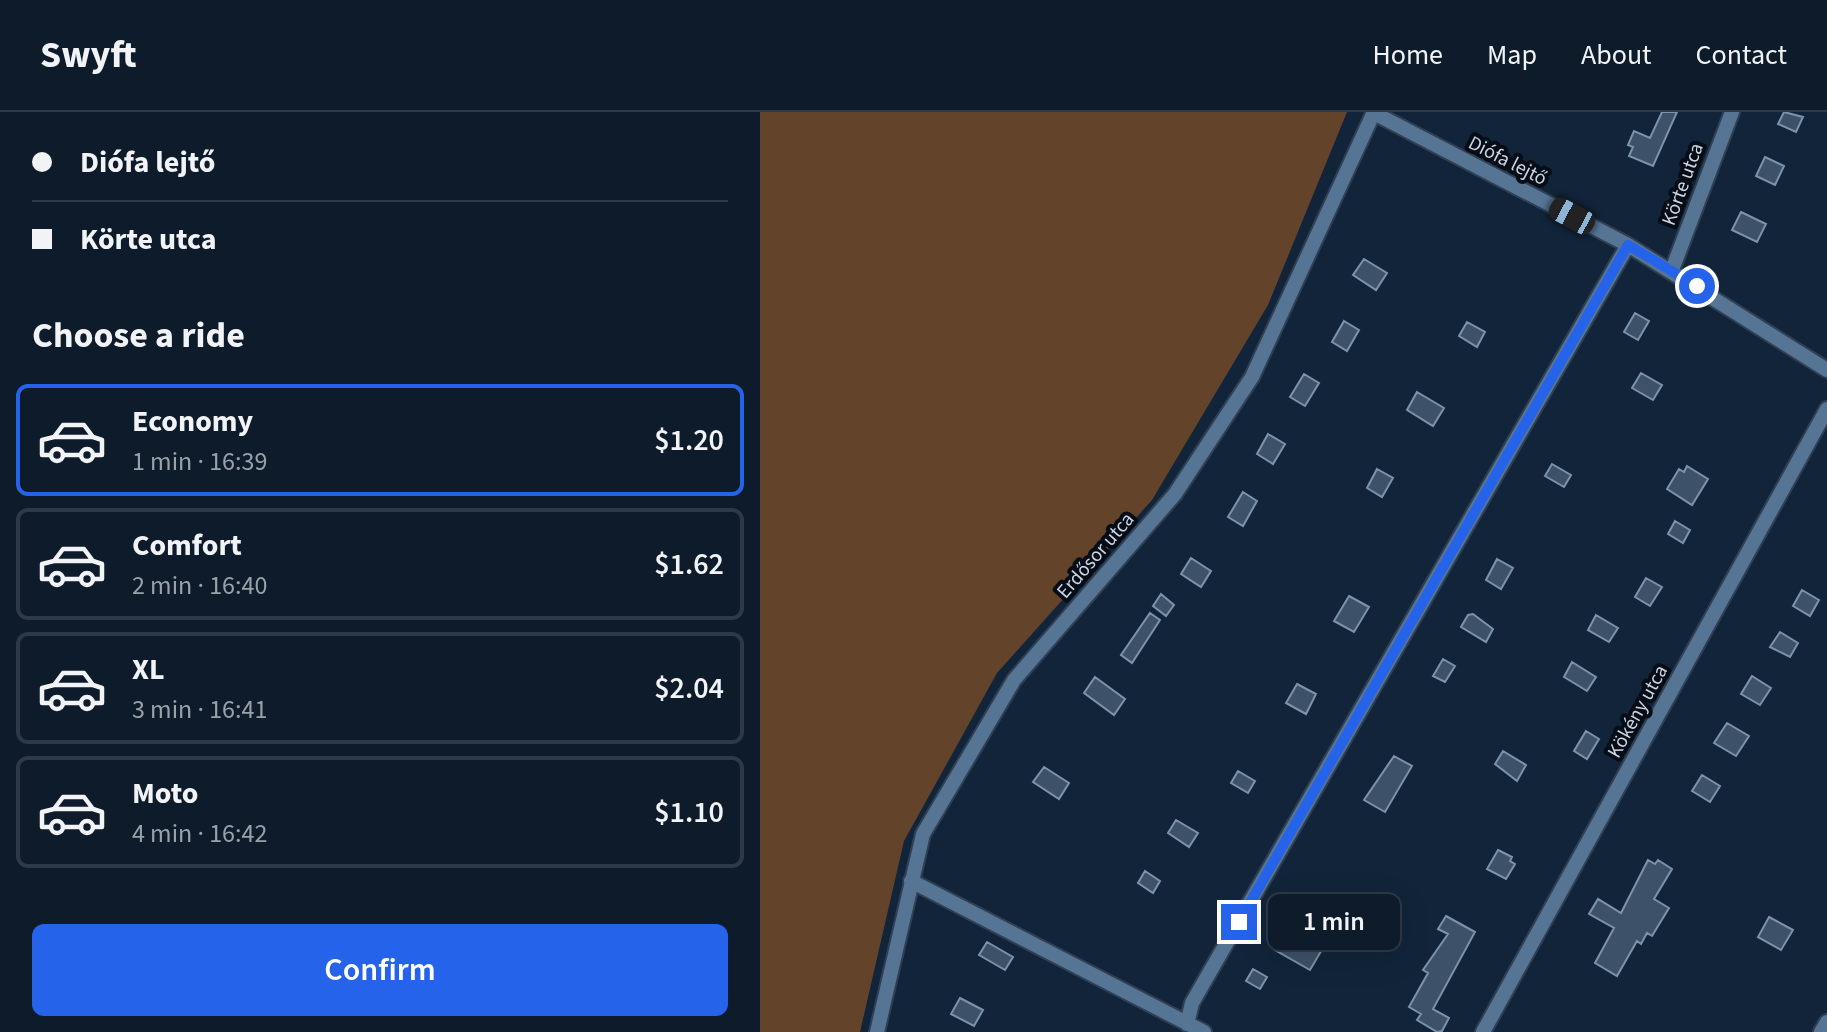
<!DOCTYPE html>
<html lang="en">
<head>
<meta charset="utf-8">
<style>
	body { margin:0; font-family:"Source Sans 3",sans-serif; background:#162433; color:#f1f3f6; height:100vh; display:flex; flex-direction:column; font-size:30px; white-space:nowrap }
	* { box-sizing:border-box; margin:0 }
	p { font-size:26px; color:#9aa1a9 }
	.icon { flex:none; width:44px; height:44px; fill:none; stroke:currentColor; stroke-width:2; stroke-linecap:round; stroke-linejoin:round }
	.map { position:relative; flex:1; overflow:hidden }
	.drawer { display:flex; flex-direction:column; background:#0d1b2b; width:760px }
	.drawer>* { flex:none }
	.banner { display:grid; align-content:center; height:176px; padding:0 32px; background:#0d1b2b }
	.end { position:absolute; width:36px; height:36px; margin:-18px; border:10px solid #2563eb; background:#fff; box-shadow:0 0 0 4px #fff }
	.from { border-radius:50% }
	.bubble { position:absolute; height:56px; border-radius:12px; background:#0d1b2b; box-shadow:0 8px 32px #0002,0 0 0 2px #2d3947; font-size:26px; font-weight:600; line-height:56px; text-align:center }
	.car { position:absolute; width:24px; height:48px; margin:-24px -12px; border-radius:10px; box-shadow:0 0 6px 2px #0007; background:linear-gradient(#222 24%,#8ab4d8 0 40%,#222 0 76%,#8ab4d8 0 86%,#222 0) }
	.banner b { display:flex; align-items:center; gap:28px; height:76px; font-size:30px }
	.banner b+b { border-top:2px solid #2d3947 }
	.banner i { width:20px; height:20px; background:#f1f3f6 }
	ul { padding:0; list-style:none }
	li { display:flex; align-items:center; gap:24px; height:112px; margin:0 16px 12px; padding:0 16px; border:4px solid #2d3947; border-radius:12px }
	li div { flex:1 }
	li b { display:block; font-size:30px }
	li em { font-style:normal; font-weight:600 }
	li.current { border-color:#2563eb }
	li>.icon { width:72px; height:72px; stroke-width:1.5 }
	h2 { padding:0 32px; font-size:36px; line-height:96px }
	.primary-button { display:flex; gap:16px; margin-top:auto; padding:16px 32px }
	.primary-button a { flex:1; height:92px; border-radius:12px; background:#2563eb; color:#fff; font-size:32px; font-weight:600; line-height:92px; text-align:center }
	header { display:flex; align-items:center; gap:48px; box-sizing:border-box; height:112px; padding:0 40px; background:#0d1b2b; border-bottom:2px solid #2d3947 }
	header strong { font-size:38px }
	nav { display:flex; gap:44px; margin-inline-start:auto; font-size:28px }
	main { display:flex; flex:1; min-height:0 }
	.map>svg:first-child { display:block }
</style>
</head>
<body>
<header>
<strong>Swyft</strong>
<nav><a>Home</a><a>Map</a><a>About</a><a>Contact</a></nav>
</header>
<main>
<section class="drawer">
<div class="banner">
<b><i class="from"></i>Diófa lejtő</b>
<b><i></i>Körte utca</b>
</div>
<h2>Choose a ride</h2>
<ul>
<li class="current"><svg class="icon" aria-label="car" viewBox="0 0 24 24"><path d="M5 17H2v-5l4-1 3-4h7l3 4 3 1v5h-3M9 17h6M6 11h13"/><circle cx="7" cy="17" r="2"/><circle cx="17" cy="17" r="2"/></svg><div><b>Economy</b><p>1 min · 16:39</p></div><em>$1.20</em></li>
<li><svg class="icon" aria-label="car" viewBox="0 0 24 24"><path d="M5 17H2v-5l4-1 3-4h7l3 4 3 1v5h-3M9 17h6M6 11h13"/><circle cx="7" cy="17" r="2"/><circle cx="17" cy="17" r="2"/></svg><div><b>Comfort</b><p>2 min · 16:40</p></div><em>$1.62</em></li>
<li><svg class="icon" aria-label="car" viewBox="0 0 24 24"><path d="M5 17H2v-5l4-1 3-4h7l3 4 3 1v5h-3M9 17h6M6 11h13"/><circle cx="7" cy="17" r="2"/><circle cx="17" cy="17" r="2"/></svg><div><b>XL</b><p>3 min · 16:41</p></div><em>$2.04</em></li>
<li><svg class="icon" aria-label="car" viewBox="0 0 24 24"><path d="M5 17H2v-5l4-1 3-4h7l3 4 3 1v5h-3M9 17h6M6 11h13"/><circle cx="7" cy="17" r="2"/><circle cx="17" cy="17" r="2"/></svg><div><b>Moto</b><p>4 min · 16:42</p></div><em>$1.10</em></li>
</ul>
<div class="primary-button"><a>Confirm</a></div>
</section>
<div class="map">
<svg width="1067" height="920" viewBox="0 0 1067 920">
	<rect width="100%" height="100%" fill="#112439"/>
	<path fill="#63442a" d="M 0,0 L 587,0 L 508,193 L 392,388 L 237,561 L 144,729 L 100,920 L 0,920 Z"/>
	<path fill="#3d5168" stroke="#7c93ac" stroke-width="2" d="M 902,0 L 917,0 L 893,54 L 869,44 L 873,35 L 868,33 L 874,19 L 890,26 Z
		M 1024,0 L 1043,5 L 1036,20 L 1018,12 Z
		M 1005,45 L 1024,54 L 1015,73 L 996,64 Z
		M 981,100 L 1006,112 L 997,130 L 972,118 Z
		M 604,147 L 627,161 L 616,178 L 593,163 Z
		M 875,201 L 889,209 L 878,228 L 864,220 Z
		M 584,209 L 599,218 L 587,239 L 572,230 Z
		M 707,210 L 725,220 L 717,235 L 699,224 Z
		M 881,261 L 902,273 L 893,288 L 872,276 Z
		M 544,262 L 559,271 L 545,294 L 530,285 Z
		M 657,280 L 684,296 L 673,314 L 647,298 Z
		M 508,322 L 525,332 L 513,352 L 497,342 Z
		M 792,352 L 811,363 L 804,375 L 785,364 Z
		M 927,354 L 948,367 L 932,393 L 907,377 L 919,357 L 924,360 Z
		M 617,357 L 633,366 L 622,385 L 607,376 Z
		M 483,380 L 497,389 L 483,414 L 468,405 Z
		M 915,409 L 930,418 L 923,431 L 908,422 Z
		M 431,446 L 451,459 L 441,475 L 421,462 Z
		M 737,447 L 753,456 L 741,477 L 726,468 Z
		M 886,466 L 902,475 L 890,494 L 875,485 Z
		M 1042,478 L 1059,488 L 1050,504 L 1033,494 Z
		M 401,482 L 414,493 L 406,504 L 393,494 Z
		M 589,484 L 609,495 L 594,520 L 574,509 Z
		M 390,501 L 400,508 L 372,551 L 361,543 Z
		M 713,502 L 733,517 L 726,530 L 701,515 L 708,503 Z
		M 836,503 L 858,516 L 849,530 L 828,518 Z
		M 1020,520 L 1038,531 L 1030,545 L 1010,535 Z
		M 683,547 L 695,554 L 685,570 L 673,564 Z
		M 812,550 L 836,565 L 827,579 L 804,565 Z
		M 992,564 L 1011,576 L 1000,593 L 981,582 Z
		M 335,565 L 365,587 L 354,603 L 324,581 Z
		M 537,572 L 556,582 L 546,602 L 526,591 Z
		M 967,611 L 989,624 L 976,644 L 954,631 Z
		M 826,619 L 839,627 L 827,647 L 814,639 Z
		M 743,639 L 766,653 L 757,669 L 735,652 Z
		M 634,644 L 652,654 L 625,700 L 604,688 Z
		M 284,655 L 309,671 L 299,687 L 273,670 Z
		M 478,659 L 495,669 L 488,681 L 471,671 Z
		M 942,663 L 960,674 L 950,690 L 932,679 Z
		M 416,708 L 438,721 L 429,735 L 408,721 Z
		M 738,738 L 752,745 L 750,749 L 755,752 L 746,767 L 727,757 Z
		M 888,748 L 895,752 L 898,748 L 912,757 L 894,787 L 909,796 L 892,824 L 887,821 L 881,832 L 877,829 L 857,864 L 835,851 L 854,816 L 829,802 L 838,787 L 861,801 Z
		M 385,759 L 400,769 L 393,781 L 378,771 Z
		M 686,804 L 715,820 L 673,897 L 689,906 L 682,919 L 677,920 L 657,908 L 661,902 L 649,895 L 668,861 L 663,858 L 688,822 L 678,817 Z
		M 1009,805 L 1033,818 L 1021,838 L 998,825 Z
		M 527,816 L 563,836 L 550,858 L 515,838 Z
		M 227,830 L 253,845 L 245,858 L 219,843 Z
		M 493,857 L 507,865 L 500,877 L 486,869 Z
		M 200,886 L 223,898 L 214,914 L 191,902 Z"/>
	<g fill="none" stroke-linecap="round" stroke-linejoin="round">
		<g stroke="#2f4054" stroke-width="18">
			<path id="street" d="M 614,1 L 868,133 L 1067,258
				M 912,158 L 972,0
				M 151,769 L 444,920
				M 427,912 L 432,891 L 868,133
				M 117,920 L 163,722 L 254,568 L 415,382 L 492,265 L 614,0
				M 723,920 L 1067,297
				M 1061,920 L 1067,910"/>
		</g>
		<use href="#street" stroke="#567494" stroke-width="14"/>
	</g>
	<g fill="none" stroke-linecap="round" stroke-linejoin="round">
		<path stroke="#2563eb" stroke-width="10" d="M 479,810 L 868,133 L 937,174"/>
	</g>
	<g text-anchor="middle" stroke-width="8" stroke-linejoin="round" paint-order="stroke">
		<g font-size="20" fill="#cad6e3" stroke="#060d16">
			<text transform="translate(748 48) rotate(27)" y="7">Diófa lejtő</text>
			<text transform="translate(922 72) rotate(-70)" y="7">Körte utca</text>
			<text transform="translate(335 443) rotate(-49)" y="7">Erdősor utca</text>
			<text transform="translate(877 599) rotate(-61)" y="7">Kökény utca</text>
		</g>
	</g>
</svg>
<i class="end from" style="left:937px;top:174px"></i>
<i class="end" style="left:479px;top:810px"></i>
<div class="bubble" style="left:508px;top:782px;width:132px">1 min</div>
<i class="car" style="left:812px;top:104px;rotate:298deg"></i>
</div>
</main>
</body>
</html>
